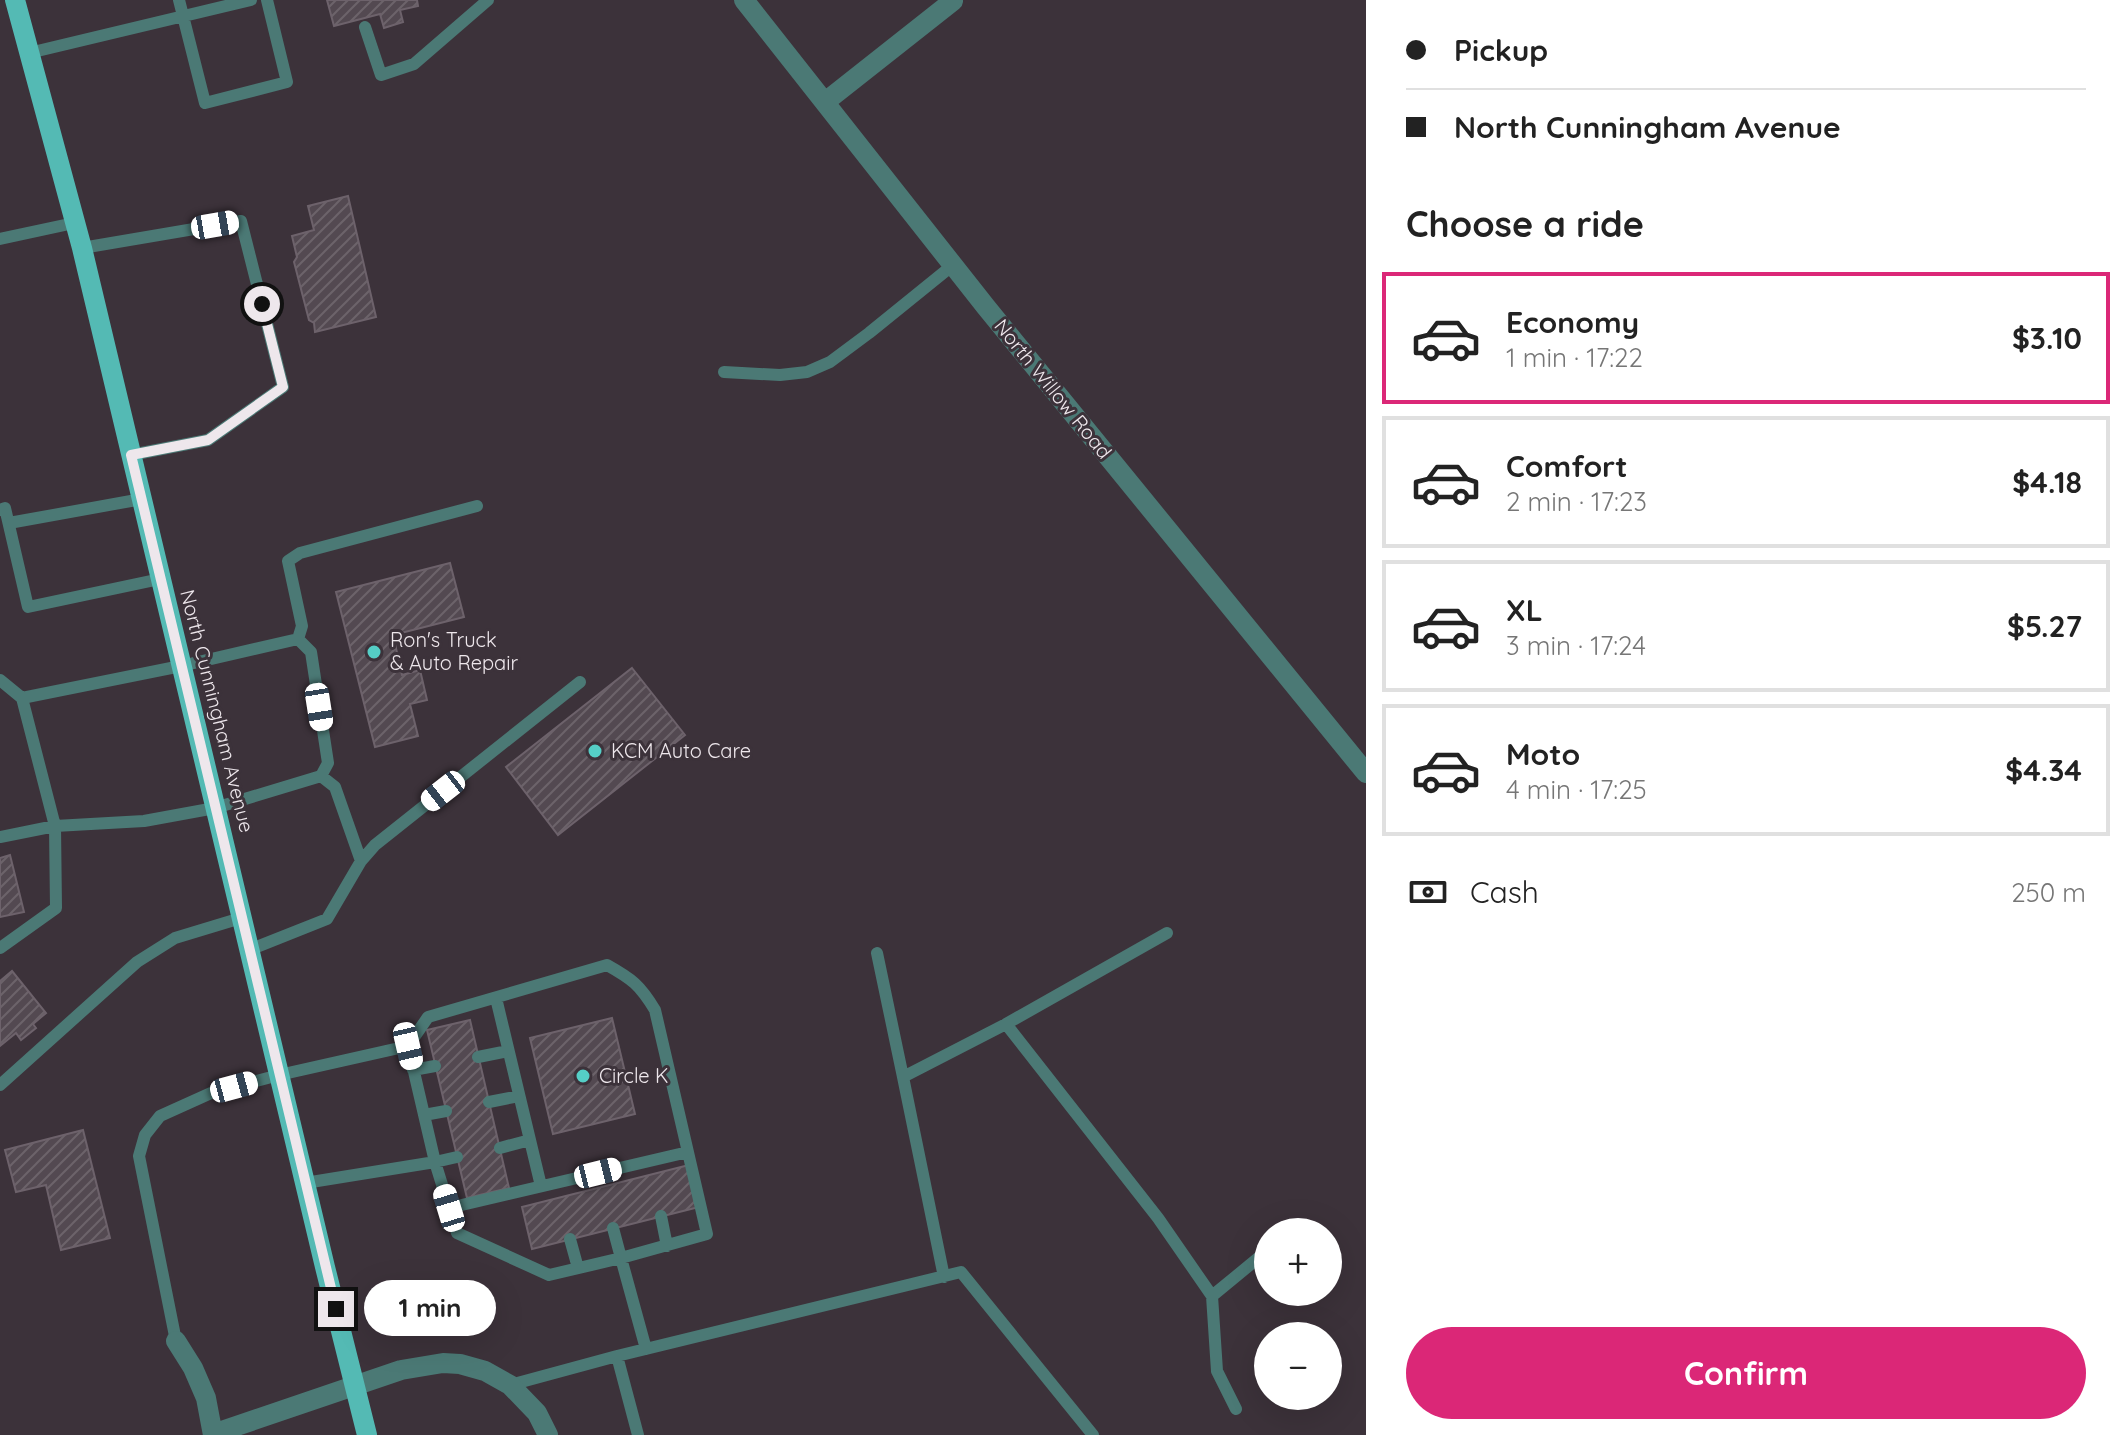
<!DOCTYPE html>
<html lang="en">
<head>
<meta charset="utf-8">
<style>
	body { margin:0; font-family:Quicksand,sans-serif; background:#f2f2f2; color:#222; height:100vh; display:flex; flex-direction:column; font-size:30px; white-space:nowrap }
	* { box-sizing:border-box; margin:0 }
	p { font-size:26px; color:#767676 }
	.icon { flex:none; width:44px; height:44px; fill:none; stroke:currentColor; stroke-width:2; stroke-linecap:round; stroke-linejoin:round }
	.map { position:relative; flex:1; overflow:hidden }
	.sheet { display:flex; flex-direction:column; background:#fff; width:760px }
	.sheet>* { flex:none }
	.top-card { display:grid; align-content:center; height:176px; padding:0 40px; background:#fff }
	.tools { position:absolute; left:1254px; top:1218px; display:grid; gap:16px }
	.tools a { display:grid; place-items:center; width:88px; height:88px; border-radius:50%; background:#fff; box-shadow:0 8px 32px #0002; font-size:40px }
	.end { position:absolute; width:36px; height:36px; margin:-18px; border:10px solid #eee7ec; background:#111; box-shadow:0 0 0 4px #111 }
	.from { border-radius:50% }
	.bubble { position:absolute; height:56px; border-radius:28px; background:#fff; box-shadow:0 8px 32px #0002; font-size:26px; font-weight:700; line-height:56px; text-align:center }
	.car { position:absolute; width:24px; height:48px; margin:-24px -12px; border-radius:10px; box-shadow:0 0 6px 2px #0007; background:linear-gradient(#fff 24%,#345 0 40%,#fff 0 76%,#345 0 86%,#fff 0) }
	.top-card b { display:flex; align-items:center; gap:28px; height:76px; font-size:30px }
	.top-card b+b { border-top:2px solid #e0e0e0 }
	.top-card i { width:20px; height:20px; background:#222 }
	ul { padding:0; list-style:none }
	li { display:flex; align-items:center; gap:24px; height:132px; margin:0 16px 12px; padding:0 24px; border:4px solid #e0e0e0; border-radius:0px }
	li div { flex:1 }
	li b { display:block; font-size:30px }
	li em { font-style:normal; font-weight:700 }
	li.selected { border-color:#db2777 }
	li>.icon { width:72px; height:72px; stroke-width:1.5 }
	h2 { padding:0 40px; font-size:36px; line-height:96px }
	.pay { display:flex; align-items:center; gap:20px; height:88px; padding:0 40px; font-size:30px }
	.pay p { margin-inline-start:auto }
	.cta { display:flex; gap:16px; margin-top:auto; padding:16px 40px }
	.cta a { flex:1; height:92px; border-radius:48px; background:#db2777; color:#fff; font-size:32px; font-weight:700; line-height:92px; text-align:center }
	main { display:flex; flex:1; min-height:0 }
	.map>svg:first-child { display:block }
</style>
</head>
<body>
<main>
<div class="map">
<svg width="1366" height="1435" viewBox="0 0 1366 1435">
	<defs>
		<pattern id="building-hatch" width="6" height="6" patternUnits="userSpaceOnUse" patternTransform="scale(2)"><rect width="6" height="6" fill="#534951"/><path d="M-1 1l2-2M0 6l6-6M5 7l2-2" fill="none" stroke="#6c636a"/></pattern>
	</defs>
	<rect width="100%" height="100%" fill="#3c323a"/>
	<path fill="url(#building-hatch)" stroke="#6d626b" stroke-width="2" d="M 327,0 L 417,0 L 418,6 L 400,10 L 403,22 L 384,28 L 380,14 L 334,26 Z
		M 348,196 L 376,317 L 315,332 L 314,323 L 309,320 L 294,262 L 297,257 L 292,236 L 314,230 L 308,206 Z
		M 450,563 L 464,617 L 393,635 L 402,675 L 420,670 L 427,700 L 410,704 L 418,736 L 375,747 L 336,592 Z
		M 632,668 L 685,735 L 558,835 L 506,767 Z
		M 10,855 L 24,912 L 0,917 L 0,858 Z
		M 12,971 L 46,1013 L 33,1024 L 36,1028 L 21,1040 L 16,1033 L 0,1046 L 0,981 Z
		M 612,1018 L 635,1114 L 553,1134 L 530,1038 Z
		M 470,1020 L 509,1188 L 467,1198 L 427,1030 Z
		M 83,1130 L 110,1238 L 61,1250 L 46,1185 L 16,1192 L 5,1150 Z
		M 689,1165 L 699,1207 L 532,1249 L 522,1207 Z"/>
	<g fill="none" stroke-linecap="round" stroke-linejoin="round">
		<path stroke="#4b7975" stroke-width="12" d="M 179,0 L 205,103 L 287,82 L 267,0
			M 365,27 L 381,75 L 414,64 L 488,0
			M 29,53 L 251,0
			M 0,239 L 74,223
			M 82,248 L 241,221 L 283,387 L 208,440 L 131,455
			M 724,372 L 780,375 L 807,372 L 830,362 L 869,333 L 953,265
			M 0,510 L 5,508 L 28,607 L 160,579
			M 9,523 L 142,499
			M 298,639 L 311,652 L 328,763 L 321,776 L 215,808 L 144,821 L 55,826 L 22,698 L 181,666 L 298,639 L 302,626 L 288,561 L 300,553 L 477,506
			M 0,680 L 22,698
			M 321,776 L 335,787 L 361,861
			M 0,837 L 55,826 L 56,908 L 0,948
			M 249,950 L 327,919 L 361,861 L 375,845 L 580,682
			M 877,953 L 903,1077
			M 496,998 L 541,1186
			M 1006,1024 L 1167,933
			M 408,1046 L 428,1017 L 607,965 C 632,979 640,985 655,1010 L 707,1234 L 621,1258 L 613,1228
			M 478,1057 L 508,1051
			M 413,1070 L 435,1066
			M 0,1085 L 137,962 L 175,938 L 241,918
			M 489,1102 L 519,1096
			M 424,1115 L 446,1111
			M 500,1148 L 530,1140
			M 457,1157 L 435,1162 L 457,1233 L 549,1275 L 621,1258 L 646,1349
			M 449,1208 L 688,1152
			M 661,1216 L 667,1246
			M 1290,1232 L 1291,1231
			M 570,1239 L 578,1268
			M 944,1277 L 903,1077 L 1006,1024 L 1158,1218 L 1212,1296 L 1217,1371 L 1236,1409
			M 1212,1296 L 1268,1250
			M 176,1341 L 139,1156 L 145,1135 L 160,1116 L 211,1093 L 279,1075 L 408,1046 L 435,1162 L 305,1183
			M 617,1356 L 638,1435
			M 510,1385 L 617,1356 L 961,1272 L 1093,1435"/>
		<path stroke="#4b7975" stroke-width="20" d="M 744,0 L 986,307 L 1366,773
			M 825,102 L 953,1
			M 176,1341 L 193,1368 L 206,1398 L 213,1435
			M 213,1434 L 401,1370 L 443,1363 L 460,1364 L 485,1371 L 510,1385 L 537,1413 L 548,1435"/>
		<path stroke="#54bab4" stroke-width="20" d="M 15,0 L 82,248 L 325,1267 L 367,1435"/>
	</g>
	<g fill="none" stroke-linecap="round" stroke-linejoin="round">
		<path stroke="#eee7ec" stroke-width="10" d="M 262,304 L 283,387 L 208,440 L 131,455 L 336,1309"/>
	</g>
	<g fill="#55cec6" stroke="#3c323a" stroke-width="3">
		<circle cx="374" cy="652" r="8"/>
		<circle cx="595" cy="751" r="8"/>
		<circle cx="583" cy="1076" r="8"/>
	</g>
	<g text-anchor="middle" stroke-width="6" stroke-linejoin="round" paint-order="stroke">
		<g font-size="20" fill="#eee7ec" stroke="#3c323a">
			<text transform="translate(1053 389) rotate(51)" y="7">North Willow Road</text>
			<text transform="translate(217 711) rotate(76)" y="7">North Cunningham Avenue</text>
		</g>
		<g font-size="20" fill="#eee7ec" stroke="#3c323a" text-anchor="start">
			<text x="390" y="647">Ron's Truck<tspan x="390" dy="23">&amp; Auto Repair</tspan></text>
			<text x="611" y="758">KCM Auto Care</text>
			<text x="599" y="1083">Circle K</text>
		</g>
	</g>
</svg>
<div class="tools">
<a>+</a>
<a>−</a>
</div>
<i class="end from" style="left:262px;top:304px"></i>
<i class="end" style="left:336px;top:1309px"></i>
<div class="bubble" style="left:364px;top:1280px;width:132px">1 min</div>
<i class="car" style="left:215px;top:225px;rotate:80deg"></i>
<i class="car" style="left:319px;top:707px;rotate:171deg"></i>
<i class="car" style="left:443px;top:791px;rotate:232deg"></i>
<i class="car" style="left:408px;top:1046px;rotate:167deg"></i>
<i class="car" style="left:234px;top:1087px;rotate:75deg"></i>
<i class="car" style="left:598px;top:1173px;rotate:76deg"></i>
<i class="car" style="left:449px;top:1208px;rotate:343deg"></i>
</div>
<section class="sheet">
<div class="top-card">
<b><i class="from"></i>Pickup</b>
<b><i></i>North Cunningham Avenue</b>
</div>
<h2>Choose a ride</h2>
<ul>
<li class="selected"><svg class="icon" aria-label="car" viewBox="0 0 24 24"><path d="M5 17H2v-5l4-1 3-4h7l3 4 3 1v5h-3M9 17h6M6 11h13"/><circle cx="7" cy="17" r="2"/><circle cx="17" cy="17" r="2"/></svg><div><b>Economy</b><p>1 min · 17:22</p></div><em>$3.10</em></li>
<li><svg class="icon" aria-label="car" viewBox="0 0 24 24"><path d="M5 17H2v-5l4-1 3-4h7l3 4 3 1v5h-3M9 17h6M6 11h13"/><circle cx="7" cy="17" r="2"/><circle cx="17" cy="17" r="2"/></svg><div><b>Comfort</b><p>2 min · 17:23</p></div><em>$4.18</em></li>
<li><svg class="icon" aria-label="car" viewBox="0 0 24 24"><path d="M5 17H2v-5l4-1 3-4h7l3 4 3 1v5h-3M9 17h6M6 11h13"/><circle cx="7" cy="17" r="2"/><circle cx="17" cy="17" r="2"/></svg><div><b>XL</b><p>3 min · 17:24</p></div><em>$5.27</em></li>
<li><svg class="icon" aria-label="car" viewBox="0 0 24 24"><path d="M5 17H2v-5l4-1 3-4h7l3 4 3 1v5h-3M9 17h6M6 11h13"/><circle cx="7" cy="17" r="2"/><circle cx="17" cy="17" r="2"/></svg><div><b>Moto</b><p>4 min · 17:25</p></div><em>$4.34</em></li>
</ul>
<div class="pay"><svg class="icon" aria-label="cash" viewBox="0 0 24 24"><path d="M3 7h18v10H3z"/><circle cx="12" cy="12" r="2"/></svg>Cash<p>250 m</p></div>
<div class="cta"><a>Confirm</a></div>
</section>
</main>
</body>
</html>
